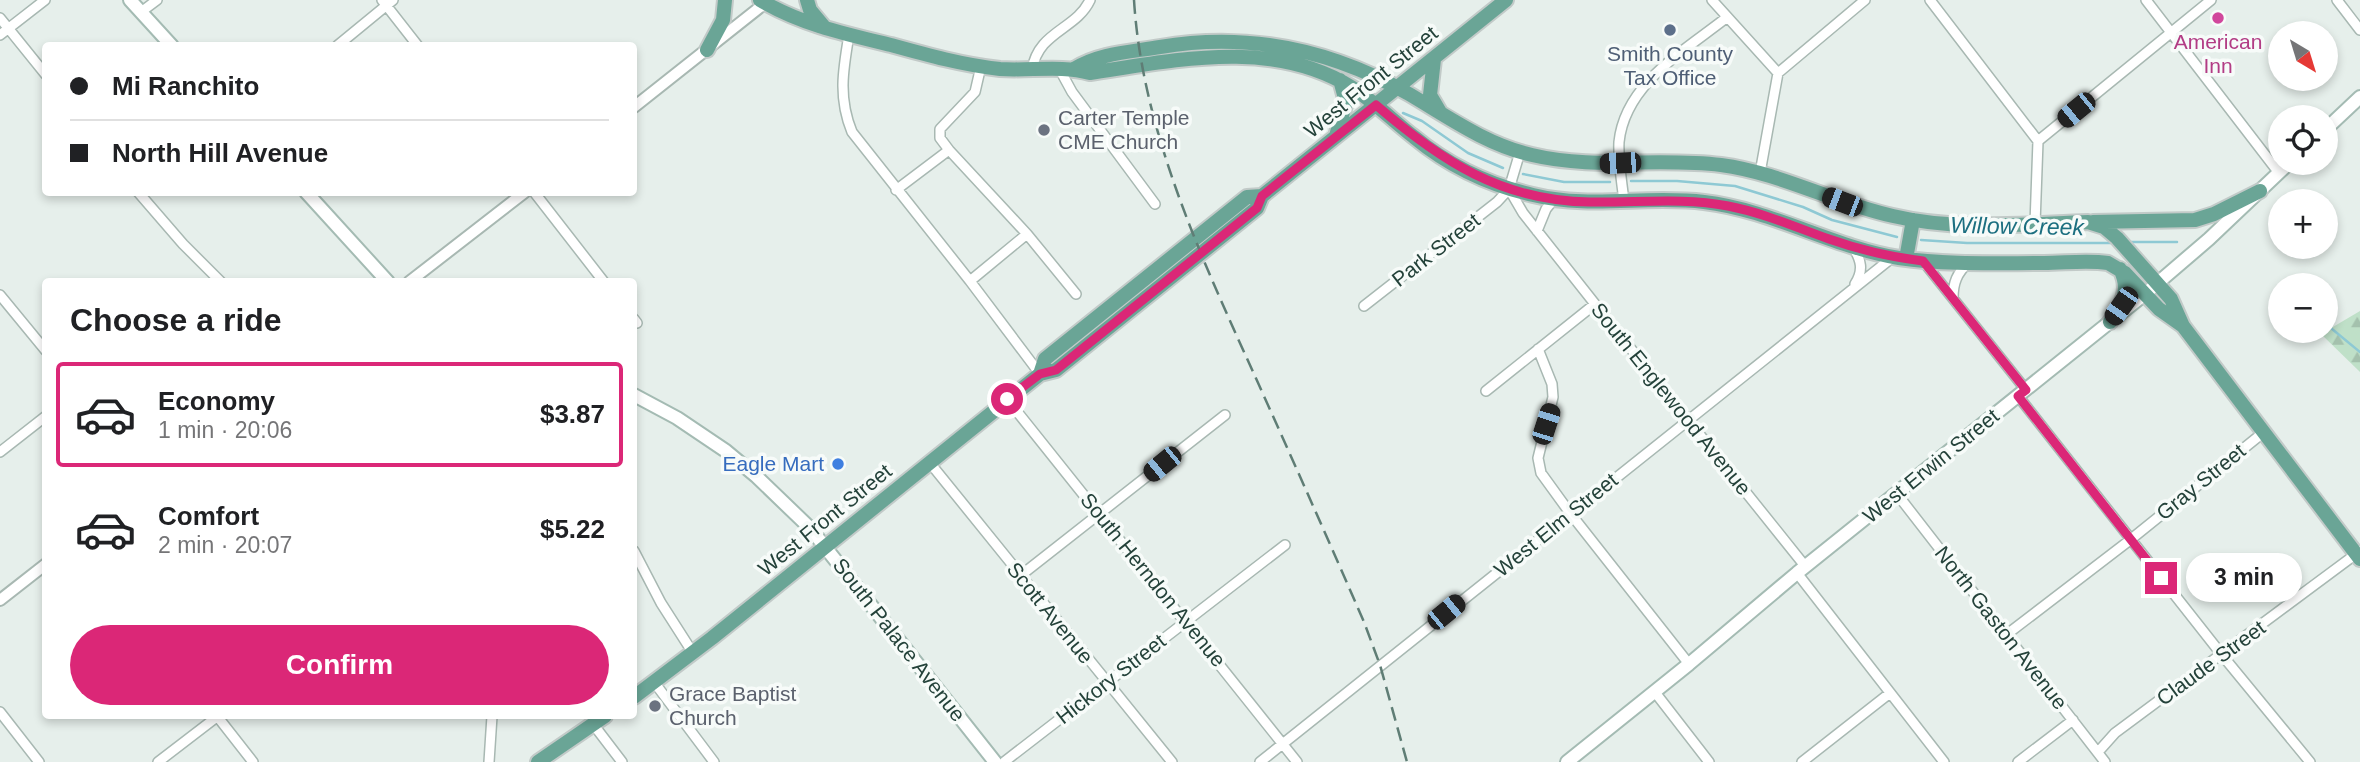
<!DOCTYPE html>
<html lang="en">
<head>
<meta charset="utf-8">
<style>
	body { margin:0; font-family:Arial,sans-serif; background:#f6f6f6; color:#202124; height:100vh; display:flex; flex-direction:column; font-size:26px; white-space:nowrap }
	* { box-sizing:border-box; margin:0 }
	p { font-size:23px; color:#757577 }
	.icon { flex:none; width:38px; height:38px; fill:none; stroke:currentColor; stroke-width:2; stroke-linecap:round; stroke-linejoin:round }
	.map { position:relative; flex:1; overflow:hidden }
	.panel { position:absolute; left:42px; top:278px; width:595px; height:441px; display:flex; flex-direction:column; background:#fff; border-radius:7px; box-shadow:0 4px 10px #0003 }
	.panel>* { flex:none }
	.hud { position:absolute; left:42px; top:42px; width:595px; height:154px; border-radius:7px; box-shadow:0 4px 10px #0003; display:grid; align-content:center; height:154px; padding:0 28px; background:#fff }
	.needle { width:46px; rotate:142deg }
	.controls { position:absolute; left:2268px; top:21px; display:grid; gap:14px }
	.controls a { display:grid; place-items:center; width:70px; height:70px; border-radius:50%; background:#fff; box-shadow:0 4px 10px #0003; font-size:35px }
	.end { position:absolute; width:32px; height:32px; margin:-16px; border:9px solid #db2777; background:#fff; box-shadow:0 0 0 4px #fff }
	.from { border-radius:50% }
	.bubble { position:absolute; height:49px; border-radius:24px; background:#fff; box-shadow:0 4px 10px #0003; font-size:23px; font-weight:800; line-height:49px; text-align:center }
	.car { position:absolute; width:21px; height:42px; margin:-21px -10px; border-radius:9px; box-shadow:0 0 5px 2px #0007; background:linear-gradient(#222 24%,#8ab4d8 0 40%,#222 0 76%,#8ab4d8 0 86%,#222 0) }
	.hud b { display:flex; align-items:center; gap:24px; height:66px; font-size:26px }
	.hud b+b { border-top:2px solid #e0e0e0 }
	.hud i { width:18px; height:18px; background:#202124 }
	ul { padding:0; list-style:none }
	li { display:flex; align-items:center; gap:21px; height:105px; margin:0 14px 10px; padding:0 14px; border:4px solid transparent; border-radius:7px }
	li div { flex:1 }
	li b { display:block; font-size:26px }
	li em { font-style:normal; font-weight:800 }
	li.selected { border-color:#db2777 }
	li>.icon { width:63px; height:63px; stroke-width:1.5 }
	h2 { padding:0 28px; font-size:32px; line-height:84px }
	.cta { display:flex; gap:14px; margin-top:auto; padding:14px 28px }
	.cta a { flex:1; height:80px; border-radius:42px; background:#db2777; color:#fff; font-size:28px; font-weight:800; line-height:80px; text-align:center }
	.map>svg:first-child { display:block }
</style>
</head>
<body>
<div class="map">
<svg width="2360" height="762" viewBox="0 0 2360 762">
	<defs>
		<pattern id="forest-firs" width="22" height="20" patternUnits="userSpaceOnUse" patternTransform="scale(1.75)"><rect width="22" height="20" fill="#bfe0c8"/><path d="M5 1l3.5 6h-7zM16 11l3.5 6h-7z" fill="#a4c1ad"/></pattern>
	</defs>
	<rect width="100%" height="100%" fill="#e6efeb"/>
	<path fill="url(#forest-firs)" d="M 2360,311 L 2360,372 L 2321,334 Z"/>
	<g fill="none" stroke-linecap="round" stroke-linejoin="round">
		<path stroke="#8ec9d4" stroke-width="2.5" d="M 1403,113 L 1422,121 L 1468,153 L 1503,168
			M 1523,174 L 1564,182 L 1610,182
			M 1631,181 L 1677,181 L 1735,186 L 1803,207 L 1832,220 L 1897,237
			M 1921,240 L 1967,243 L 2111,243
			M 2130,242 L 2177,242
			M 2326,324 L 2360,352"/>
		<g stroke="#a8b8b2" stroke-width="12">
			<path id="minor" d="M 382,0 L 418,46
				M 1712,0 L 1778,73
				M 1930,0 L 2038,141 L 2035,224
				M 2146,0 L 2279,173
				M 2337,0 L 2360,30
				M 141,12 L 157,0
				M 0,18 L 46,75
				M 0,35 L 45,0
				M 849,35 C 843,70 838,98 852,132 L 970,281 L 1040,374
				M 337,46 L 393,0
				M 1032,70 C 1038,31 1076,30 1090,0
				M 1060,70 L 1072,92 L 1155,204
				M 2038,141 L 2211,0
				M 949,150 L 1027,234 L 1076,294
				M 1760,173 L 1778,73 L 1865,0
				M 1509,189 L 1523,213 L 1595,304 L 1805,566
				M 896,190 L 949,150 L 940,138 L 940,129 L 975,92 L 981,66
				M 138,192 L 183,244 L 221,282
				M 534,192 L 604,282
				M 1624,202 C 1622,182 1618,162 1619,142 C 1625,84 1684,51 1726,18
				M 1537,231 L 1546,209 L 1554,199
				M 1853,247 C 1861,260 1864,270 1855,284
				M 1923,261 L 2026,390
				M 970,281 L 1027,234
				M 0,295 L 46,351
				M 1953,298 C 1953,283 1957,273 1968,263
				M 1364,306 L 1497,202 L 1509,189 L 1520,152
				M 634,319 L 637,323
				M 1538,349 L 1552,384 L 1553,397 L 1538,458 L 1541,473 L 1570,513 L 1689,664
				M 1486,391 L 1595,304
				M 2018,396 L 2222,655 L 2310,762
				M 1007,399 L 1297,762
				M 0,452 L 46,416
				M 930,463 L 1172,762
				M 1897,494 L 2105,762
				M 634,551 L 661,603 L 693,653
				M 1797,573 L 1944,762
				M 1020,576 L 1225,415
				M 2006,635 L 2130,540 L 2264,432
				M 654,682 L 714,762
				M 1654,691 L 1709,762
				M 0,712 L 39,762
				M 217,716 L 253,762
				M 593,724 L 622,762
				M 2098,752 L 2115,733 L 2360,551
				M 158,762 L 218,716
				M 489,762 L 492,716
				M 1004,762 L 1285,545
				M 1260,762 L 1893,257
				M 1802,762 L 1890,693
				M 2018,762 L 2073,720"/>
		</g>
		<g stroke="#a8b8b2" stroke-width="14">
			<path id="tertiary" d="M 634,107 L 769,0
				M 409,282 L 525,192
				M 0,600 L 46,564"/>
		</g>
		<g stroke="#a4bbb3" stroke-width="16">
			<path id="secondary" d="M 130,0 L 172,46
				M 2326,129 L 2360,97
				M 306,192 L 388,282
				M 634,395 L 677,418 L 726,451 L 756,476 L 810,528 L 995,762
				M 1567,762 L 1689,664 L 1797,573 L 2146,293 L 2209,239 L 2289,163"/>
		</g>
		<g stroke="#c2cac8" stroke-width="18">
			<path id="primary" d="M 760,0 C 800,24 845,34 891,45 C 927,55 963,65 1000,69 C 1030,71 1062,65 1090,73 C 1176,60 1272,38 1351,87 C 1374,101 1393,121 1414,137 C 1449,166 1489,185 1533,195 C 1590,209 1647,195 1704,202 C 1772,210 1832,247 1899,258 C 1947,265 1995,263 2044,263 C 2065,263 2087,260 2108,263 L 2125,273 L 2159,309 L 2183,326
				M 807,0 L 810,10 L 825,28
				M 707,50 L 723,20 L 725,0
				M 1434,59 L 1430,95 L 1440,112
				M 1074,69 C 1099,53 1131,52 1160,47 C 1248,32 1332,50 1409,94 C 1448,117 1487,145 1532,155 C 1594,170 1658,157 1721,165 C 1781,173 1834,203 1893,216 C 1956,231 2024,224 2088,222 L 2104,227 L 2117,238 L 2171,299 L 2183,326 L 2360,559
				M 1336,136 L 1346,102 L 1340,80
				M 2093,222 L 2195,220 L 2214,214 L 2260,191
				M 1906,259 L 1913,220
				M 2110,322 C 2122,304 2131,290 2120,269
				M 1040,374 L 1045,359 L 1247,197 L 1262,196
				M 634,697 L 712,638 L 1040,374 L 1056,370 L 1257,208 L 1262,196 L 1506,0
				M 538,762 L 605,716"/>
		</g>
		<use href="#minor" stroke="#fff" stroke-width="9"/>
		<use href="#tertiary" stroke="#fff" stroke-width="10"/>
		<use href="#secondary" stroke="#fff" stroke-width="12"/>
		<use href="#primary" stroke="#6aa596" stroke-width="14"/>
		<path stroke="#5f7d75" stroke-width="2.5" stroke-dasharray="14 7" stroke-linecap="butt" d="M 1134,0 C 1142,130 1201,257 1254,374 C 1291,456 1328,539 1364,622 L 1380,665 L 1407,762"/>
	</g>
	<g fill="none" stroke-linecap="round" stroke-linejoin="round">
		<path stroke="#db2777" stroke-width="9" d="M 1007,399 L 1040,374 L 1056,370 L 1257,208 L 1262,196 L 1376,105 C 1441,161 1502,201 1590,202 C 1636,203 1682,197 1728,206 C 1764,213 1795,227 1829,239 C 1860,250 1891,257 1923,261 L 2026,390 L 2018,396 L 2161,578"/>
	</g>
	<circle fill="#d1479c" stroke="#f7fbf9" stroke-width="2.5" cx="2218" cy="18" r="7"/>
	<circle fill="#5c6f8a" stroke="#f7fbf9" stroke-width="2.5" cx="1670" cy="30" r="7"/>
	<g fill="#6b7280" stroke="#f7fbf9" stroke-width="2.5">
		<circle cx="1044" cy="130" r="7"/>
		<circle cx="655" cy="706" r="7"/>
	</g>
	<circle fill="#3f7fe0" stroke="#f7fbf9" stroke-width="2.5" cx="838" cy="464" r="7"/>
	<g text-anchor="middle" stroke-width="7" stroke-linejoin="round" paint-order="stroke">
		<g font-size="21" fill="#b23c85" stroke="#f7fbf9">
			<text x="2218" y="49">American<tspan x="2218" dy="24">Inn</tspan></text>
		</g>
		<g font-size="21" fill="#4e5e75" stroke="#f7fbf9">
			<text x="1670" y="61">Smith County<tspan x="1670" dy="24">Tax Office</tspan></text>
		</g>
		<g font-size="21" fill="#24423a" stroke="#f7fbf9">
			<text transform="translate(1371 82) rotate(-39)" y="7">West Front Street</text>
			<text transform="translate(1436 250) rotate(-38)" y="7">Park Street</text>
			<text transform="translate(1671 399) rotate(51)" y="7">South Englewood Avenue</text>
			<text transform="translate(1931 466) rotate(-39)" y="7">West Erwin Street</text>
			<text transform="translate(2201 482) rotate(-39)" y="7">Gray Street</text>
			<text transform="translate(825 520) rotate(-39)" y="7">West Front Street</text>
			<text transform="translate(1556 525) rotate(-39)" y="7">West Elm Street</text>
			<text transform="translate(1153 580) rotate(51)" y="7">South Herndon Avenue</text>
			<text transform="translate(1050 613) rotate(51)" y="7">Scott Avenue</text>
			<text transform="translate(2001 628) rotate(52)" y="7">North Gaston Avenue</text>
			<text transform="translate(899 640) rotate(52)" y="7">South Palace Avenue</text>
			<text transform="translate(2211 663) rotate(-36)" y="7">Claude Street</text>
			<text transform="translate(1111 679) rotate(-38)" y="7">Hickory Street</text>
		</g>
		<g font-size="21" fill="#5b616d" stroke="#f7fbf9" text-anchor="start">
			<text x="1058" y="125">Carter Temple<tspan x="1058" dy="24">CME Church</tspan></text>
			<text x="669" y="701">Grace Baptist<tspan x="669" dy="24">Church</tspan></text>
		</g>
		<g font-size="21" fill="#366cbe" stroke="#f7fbf9" text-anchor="end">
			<text x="824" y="471">Eagle Mart</text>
		</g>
		<g font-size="23" font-style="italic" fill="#1c6f80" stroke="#f7fbf9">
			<text transform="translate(2017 226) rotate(1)" y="8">Willow Creek</text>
		</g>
	</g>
</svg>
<div class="controls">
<a><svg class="needle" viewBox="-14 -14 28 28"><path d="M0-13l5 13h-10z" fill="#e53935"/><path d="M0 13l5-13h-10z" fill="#757577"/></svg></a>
<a><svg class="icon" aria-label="locate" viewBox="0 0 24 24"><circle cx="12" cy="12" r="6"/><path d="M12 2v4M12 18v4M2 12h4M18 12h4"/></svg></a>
<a>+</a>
<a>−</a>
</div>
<i class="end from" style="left:1007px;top:399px"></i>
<i class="end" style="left:2161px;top:578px"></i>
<div class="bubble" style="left:2186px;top:553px;width:116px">3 min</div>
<i class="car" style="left:2076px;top:110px;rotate:231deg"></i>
<i class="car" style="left:1620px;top:163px;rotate:268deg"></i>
<i class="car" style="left:1842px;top:202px;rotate:291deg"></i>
<i class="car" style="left:2121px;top:306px;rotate:215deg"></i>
<i class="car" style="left:1546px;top:424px;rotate:18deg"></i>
<i class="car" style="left:1162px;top:464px;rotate:231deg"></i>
<i class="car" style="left:1446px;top:612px;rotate:51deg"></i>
<div class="hud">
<b><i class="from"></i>Mi Ranchito</b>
<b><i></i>North Hill Avenue</b>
</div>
<section class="panel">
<h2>Choose a ride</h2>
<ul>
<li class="selected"><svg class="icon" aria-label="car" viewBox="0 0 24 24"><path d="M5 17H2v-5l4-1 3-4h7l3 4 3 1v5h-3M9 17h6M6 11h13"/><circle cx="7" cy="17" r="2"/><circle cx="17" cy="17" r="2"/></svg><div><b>Economy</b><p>1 min · 20:06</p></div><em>$3.87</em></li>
<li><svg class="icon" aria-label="car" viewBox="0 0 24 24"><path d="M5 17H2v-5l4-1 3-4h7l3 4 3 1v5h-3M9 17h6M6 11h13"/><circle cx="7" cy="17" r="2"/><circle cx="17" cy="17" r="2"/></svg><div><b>Comfort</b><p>2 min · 20:07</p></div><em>$5.22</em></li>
</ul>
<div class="cta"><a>Confirm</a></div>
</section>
</div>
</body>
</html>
